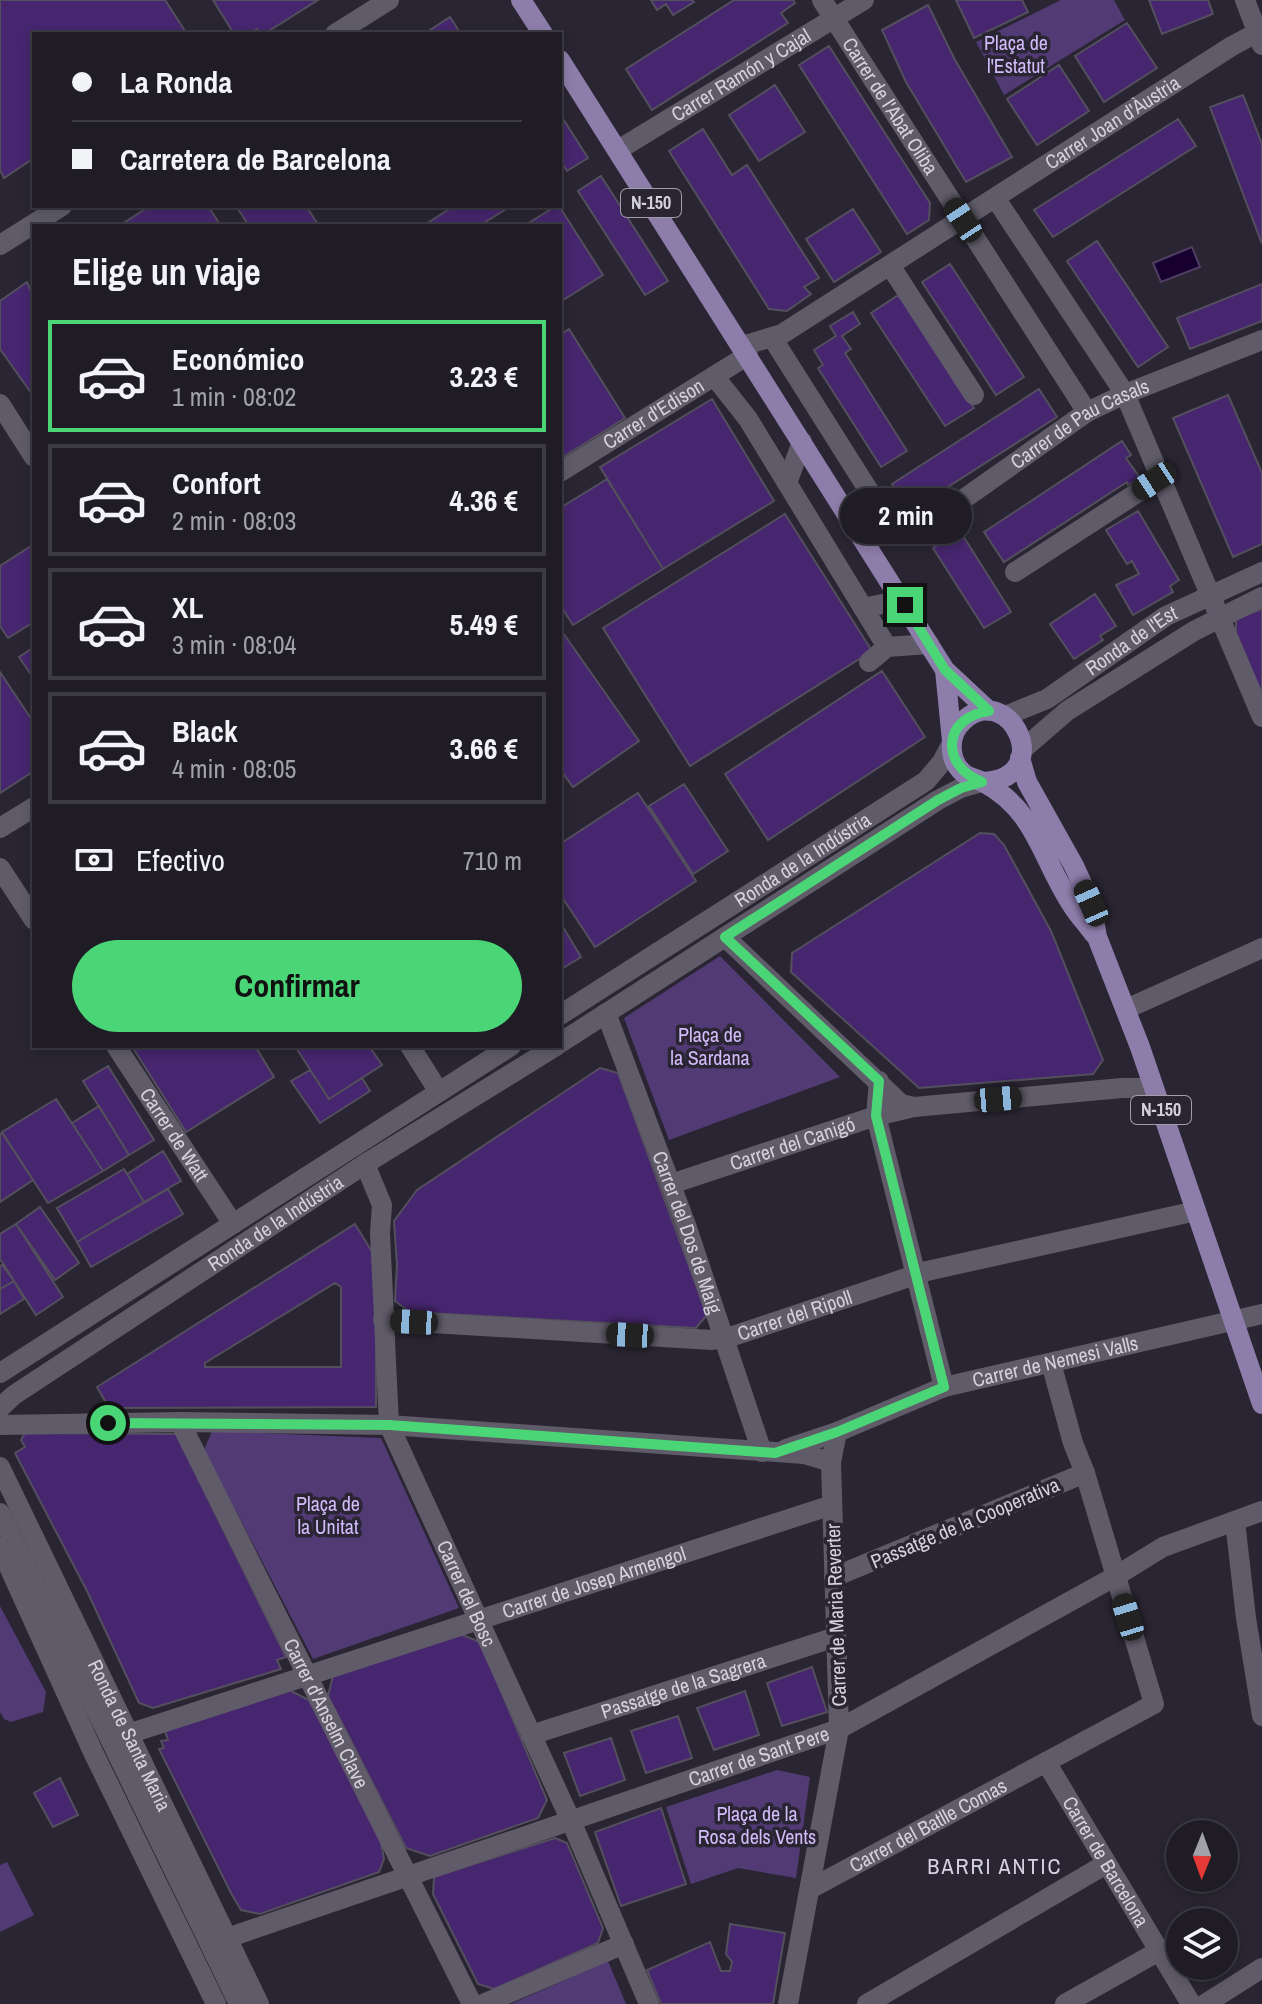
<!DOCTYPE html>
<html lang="es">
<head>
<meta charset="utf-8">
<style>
	body { margin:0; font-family:"Archivo Narrow",sans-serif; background:#27252e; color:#f1f3f6; height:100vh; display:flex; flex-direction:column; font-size:30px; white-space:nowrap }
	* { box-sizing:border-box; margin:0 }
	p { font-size:26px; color:#a1a1a7 }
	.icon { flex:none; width:44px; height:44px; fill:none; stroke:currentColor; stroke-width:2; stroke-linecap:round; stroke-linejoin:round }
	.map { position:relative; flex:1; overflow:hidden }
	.drawer { position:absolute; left:32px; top:224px; width:530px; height:824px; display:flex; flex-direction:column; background:#1f1c26; border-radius:0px; box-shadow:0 4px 12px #0003,0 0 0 2px #3c3a43 }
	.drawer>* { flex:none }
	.hud { position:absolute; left:32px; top:32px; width:530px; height:176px; border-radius:0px; box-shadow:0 4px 12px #0003,0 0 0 2px #3c3a43; display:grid; align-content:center; height:176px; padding:0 40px; background:#1f1c26 }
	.needle { width:52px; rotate:181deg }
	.controls { position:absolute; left:1166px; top:1820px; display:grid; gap:16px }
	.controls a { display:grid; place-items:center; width:72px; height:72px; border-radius:50%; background:#1f1c26; box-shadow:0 4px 12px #0003,0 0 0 2px #3c3a43; font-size:40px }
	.end { position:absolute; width:36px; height:36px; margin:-18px; border:10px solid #4ad677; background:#111; box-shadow:0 0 0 4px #111 }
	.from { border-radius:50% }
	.bubble { position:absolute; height:56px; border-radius:28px; background:#1f1c26; box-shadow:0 4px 12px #0003,0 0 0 2px #3c3a43; font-size:26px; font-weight:800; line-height:56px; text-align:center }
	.car { position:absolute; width:24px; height:48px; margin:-24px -12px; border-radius:10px; box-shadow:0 0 6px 2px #0007; background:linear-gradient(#222 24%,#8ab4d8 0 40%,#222 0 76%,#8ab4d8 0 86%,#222 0) }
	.hud b { display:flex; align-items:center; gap:28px; height:76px; font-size:30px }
	.hud b+b { border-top:2px solid #3c3a43 }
	.hud i { width:20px; height:20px; background:#f1f3f6 }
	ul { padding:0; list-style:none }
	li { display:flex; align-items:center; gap:24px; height:112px; margin:0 16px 12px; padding:0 24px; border:4px solid #3c3a43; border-radius:0px }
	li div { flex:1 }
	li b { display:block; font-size:30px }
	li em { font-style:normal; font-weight:800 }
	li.on { border-color:#4ad677 }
	li>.icon { width:72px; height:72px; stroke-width:1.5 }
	h2 { padding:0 40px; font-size:36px; line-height:96px }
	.pay { display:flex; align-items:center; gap:20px; height:88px; padding:0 40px; font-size:30px }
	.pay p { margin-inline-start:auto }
	.cta { display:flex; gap:16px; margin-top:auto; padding:16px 40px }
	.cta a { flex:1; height:92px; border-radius:48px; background:#4ad677; color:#111; font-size:32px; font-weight:800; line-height:92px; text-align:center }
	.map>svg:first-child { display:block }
</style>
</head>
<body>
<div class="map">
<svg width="1262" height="2004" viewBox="0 0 1262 2004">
	<rect width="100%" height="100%" fill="#292532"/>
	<path fill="#523b74" d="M 1061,0 L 1114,0 L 1125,20 L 1004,95 L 976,42 Z
		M 720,956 L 840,1077 L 669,1140 L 624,1018 Z
		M 212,1431 L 381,1438 L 459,1608 L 313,1659 L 204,1450 Z
		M 0,1606 L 46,1692 L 43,1712 L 11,1722 L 4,1719 L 0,1712 Z
		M 777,1770 L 810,1777 L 796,1878 L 738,1868 L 691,1884 L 666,1807 Z
		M 7,1862 L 34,1915 L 0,1932 L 0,1865 Z
		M 608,1961 L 626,2004 L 511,2004 Z"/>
	<path fill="#170030" stroke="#503f63" stroke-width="2" d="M 1192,247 L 1200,267 L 1161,282 L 1153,263 Z"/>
	<path fill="#46266e" stroke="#544f5d" stroke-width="2" fill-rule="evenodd" d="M 0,0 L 165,0 L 187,34 L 34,34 L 34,158 L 4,178 L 0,170 Z
		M 213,0 L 318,0 L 264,34 L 260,34 L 257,29 L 249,34 L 234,34 Z
		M 651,0 L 692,0 L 694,2 L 673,15 L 666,4 L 657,10 Z
		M 734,0 L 793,0 L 795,3 L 781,13 L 788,23 L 652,110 L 626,69 Z
		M 956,0 L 1022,0 L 1028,12 L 974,38 Z
		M 1149,0 L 1208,0 L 1213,14 L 1162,34 Z
		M 928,5 L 955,60 L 1012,157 L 966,182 L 906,82 L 882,30 Z
		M 450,17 L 461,34 L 424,34 Z
		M 1127,23 L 1157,68 L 1104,102 L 1075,56 Z
		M 829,46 L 930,203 L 929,220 L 907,234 L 799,65 Z
		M 1059,65 L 1089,111 L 1037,145 L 1007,99 Z
		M 775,85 L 805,132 L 759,161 L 729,115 Z
		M 1243,95 L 1262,144 L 1262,244 L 1210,107 Z
		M 560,114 L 588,158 L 567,171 L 560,160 Z
		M 1178,119 L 1196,146 L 1053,237 L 1034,210 Z
		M 703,129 L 732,175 L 747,165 L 819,278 L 804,287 L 811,294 L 787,311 L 769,309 L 669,151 Z
		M 601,176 L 668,281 L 645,295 L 578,191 Z
		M 150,206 L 208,206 L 221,226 L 119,226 Z
		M 236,206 L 306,206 L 319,226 L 249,226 Z
		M 454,206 L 511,206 L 479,226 L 423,226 Z
		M 556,206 L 559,206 L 603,275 L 560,302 L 560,226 L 524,226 Z
		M 853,209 L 881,252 L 834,282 L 806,239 Z
		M 1097,241 L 1168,347 L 1138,367 L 1067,261 Z
		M 950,264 L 1024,377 L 996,395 L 922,282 Z
		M 27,282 L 34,299 L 34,397 L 0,349 L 0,301 Z
		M 1262,284 L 1262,321 L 1190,349 L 1177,318 Z
		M 900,294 L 974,408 L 945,426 L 871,313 Z
		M 853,312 L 860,324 L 842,336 L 851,349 L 845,353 L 907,451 L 881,467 L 818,368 L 823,365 L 814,350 L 836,336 L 830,326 Z
		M 569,329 L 625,418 L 560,459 L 560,335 Z
		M 1039,389 L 1057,417 L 915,508 L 907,506 L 892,484 Z
		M 1228,395 L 1262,473 L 1262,544 L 1233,557 L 1173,418 Z
		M 712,399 L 774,501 L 663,569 L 600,467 Z
		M 1122,441 L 1131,455 L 1126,458 L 1140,478 L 1128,485 L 1127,482 L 1004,562 L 984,532 Z
		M 607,479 L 663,569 L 573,625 L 560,605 L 560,508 Z
		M 1138,511 L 1179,580 L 1170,586 L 1173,592 L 1133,615 L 1116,585 L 1139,574 L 1132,561 L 1127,564 L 1106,530 Z
		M 785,514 L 872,651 L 690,766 L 603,628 Z
		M 960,531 L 1011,612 L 984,628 L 933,548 Z
		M 34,544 L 34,622 L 8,638 L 0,626 L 0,566 Z
		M 1095,594 L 1116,626 L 1100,636 L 1103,640 L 1074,659 L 1050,624 Z
		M 1262,609 L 1262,699 L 1236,639 L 1236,619 Z
		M 561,630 L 639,741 L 573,787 L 560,769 Z
		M 34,647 L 34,679 L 19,657 Z
		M 882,671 L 925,737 L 768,840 L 725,774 Z
		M 0,672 L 34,723 L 34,771 L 0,793 Z
		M 684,784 L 728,851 L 693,874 L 649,806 Z
		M 638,793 L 696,881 L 595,947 L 560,894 L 560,844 Z
		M 980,833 L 994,834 L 1004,845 L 1051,931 L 1103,1060 L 1093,1074 L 919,1088 L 791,972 L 792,953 Z
		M 560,922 L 581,957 L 560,970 Z
		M 137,1046 L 255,1046 L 274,1077 L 186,1132 L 133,1048 Z
		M 295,1046 L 369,1046 L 382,1065 L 329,1099 Z
		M 108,1066 L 154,1140 L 129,1155 L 83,1081 Z
		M 600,1068 L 618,1073 L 707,1315 L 696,1328 L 410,1312 L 395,1301 L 397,1265 L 394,1221 L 417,1190 Z
		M 310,1070 L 329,1099 L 362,1078 L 370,1091 L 320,1123 L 291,1081 Z
		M 56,1099 L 103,1171 L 48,1203 L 2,1132 Z
		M 99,1106 L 129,1155 L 103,1171 L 72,1123 Z
		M 2,1133 L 33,1180 L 0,1202 L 0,1134 Z
		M 163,1151 L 181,1181 L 144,1202 L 127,1174 Z
		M 124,1169 L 144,1202 L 77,1242 L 57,1208 Z
		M 168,1189 L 183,1214 L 91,1267 L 77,1242 Z
		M 40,1207 L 79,1263 L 55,1280 L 16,1224 Z
		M 16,1224 L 63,1297 L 36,1315 L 0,1259 L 0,1234 Z
		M 355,1224 L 376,1258 L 376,1407 L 109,1408 L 97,1387 ZM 335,1283 L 341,1287 L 341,1367 L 205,1367 L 205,1363 Z
		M 2,1265 L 14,1281 L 0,1289 L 0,1266 Z
		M 14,1281 L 24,1299 L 0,1314 L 0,1289 Z
		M 25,1433 L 176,1434 L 286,1657 L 277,1660 L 281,1669 L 153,1708 L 139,1703 L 87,1591 L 15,1453 L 25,1447 L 21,1440 Z
		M 455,1632 L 480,1642 L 547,1800 L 538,1818 L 430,1856 L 406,1848 L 328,1696 L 333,1676 Z
		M 812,1667 L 827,1712 L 782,1726 L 767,1683 Z
		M 287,1689 L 309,1700 L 380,1836 L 384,1859 L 379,1872 L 260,1914 L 241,1910 L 231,1893 L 159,1749 L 164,1748 L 161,1741 L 168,1740 L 165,1731 Z
		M 745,1691 L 759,1735 L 714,1750 L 697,1708 Z
		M 678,1716 L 692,1758 L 646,1773 L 631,1731 Z
		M 611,1738 L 625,1780 L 580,1796 L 564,1753 Z
		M 60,1778 L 78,1815 L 53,1827 L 34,1793 Z
		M 661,1808 L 686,1884 L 621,1906 L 595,1832 Z
		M 555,1838 L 567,1843 L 603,1928 L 598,1943 L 494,1989 L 478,1984 L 433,1894 L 434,1877 Z
		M 730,1924 L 785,1933 L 773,2004 L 661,2004 L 647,1970 L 710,1942 L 721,1971 L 730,1971 L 732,1962 L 726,1954 Z"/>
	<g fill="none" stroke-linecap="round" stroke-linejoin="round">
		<g stroke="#605b69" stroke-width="20">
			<path id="s1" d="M 822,0 L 1087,412"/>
			<path d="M 1245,0 L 1262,45"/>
			<path d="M 335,34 L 389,0"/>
			<path id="s2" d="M 618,150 L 864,0"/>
			<path d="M 996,199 L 1125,394 L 1262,717"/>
			<path d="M 0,245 L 62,206"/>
			<path d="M 891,267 L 974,395"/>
			<path id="s3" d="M 773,339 L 893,529 L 914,534 L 1087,412 L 1125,394 L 1262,340"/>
			<path id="s4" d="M 742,346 L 782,334 L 1232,46 L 1262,30"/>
			<path d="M 714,376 L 748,419 L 887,647"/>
			<path d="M 0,404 L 34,457"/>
			<path id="s5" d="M 560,472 L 748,355"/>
			<path d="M 787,483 L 802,442"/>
			<path d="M 1015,572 L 1160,478"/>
			<path d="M 863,608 L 902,600"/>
			<path d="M 869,662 L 887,647 L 929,644"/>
			<path id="s6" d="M 1005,716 L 1047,699 L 1166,616 L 1262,572"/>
			<path d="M 1022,750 L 1067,711 L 1194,631 L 1262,597"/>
			<path d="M 0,828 L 34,807"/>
			<path d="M 0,868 L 34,920"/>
			<path d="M 725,937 L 901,1104 L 914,1107"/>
			<path d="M 1126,1009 L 1262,948"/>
			<path id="s7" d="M 606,1013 L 686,1225 L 762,1452"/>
			<path id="s8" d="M 560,1015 L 926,781 L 942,762 L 952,743"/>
			<path d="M 560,1043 L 938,800 L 961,788 L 982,782"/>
			<path id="s9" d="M 116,1046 L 233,1224"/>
			<path d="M 410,1046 L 439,1092"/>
			<path d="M 879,1081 L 876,1116 L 944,1387"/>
			<path id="s10" d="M 365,1164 L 382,1205 L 380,1233 L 389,1425 L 571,1821 L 649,2004"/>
			<path id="s11" d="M 671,1184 L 876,1116 L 914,1107 L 1122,1088 L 1153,1088"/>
			<path id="s12" d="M 383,1320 L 712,1340 L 733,1336 L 927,1271 L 1196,1211"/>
			<path d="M 1051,1363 L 1073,1443 L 1085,1473"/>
			<path d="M 0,1373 L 511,1046"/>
			<path id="s13" d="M 0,1408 L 14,1395 L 365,1164 L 556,1046"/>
			<path id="s14" d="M 180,1422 L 472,2004"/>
			<path d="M 0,1425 L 180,1422 L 389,1425 L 804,1454 L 831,1462 L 837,1432"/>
			<path id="s15" d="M 786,1449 L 837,1432 L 944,1387 L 1262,1314"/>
			<path id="s16" d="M 0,1467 L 259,2004"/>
			<path d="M 0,1513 L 239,2004"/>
			<path d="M 1235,1521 L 1246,1618 L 1262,1716"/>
			<path d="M 0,1547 L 93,1752 L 216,2004"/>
			<path id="s17" d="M 128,1734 L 832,1505"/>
			<path id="s18" d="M 531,1735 L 836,1637"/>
			<path id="s19" d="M 1046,1762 L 1191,2004"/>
			<path id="s20" d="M 810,1889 L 1154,1704 L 1085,1473 L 834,1577"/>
			<path id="s21" d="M 227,1938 L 839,1729 L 1116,1576 L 1163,1547 L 1262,1511"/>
			<path d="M 483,2004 L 624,1944"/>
			<path d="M 788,2004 L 839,1729 L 831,1462"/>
			<path d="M 867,2004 L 1106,1864"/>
			<path d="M 1065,2004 L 1159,1951"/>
			<path d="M 1205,2004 L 1262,1968"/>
		</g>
		<path stroke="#8d7daa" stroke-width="20" d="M 521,0 L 543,34
			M 560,60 L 945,670 L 989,711
			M 945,670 L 952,741
			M 1020,758 L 1027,782 L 1074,866 L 1091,903 L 1097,937 L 1140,1047 L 1262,1404
			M 982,782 C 1059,779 1009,678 963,721 C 947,735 948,763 966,775 C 971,778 977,779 983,782 C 1037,811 1041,858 1072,905 C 1078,915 1087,924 1094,934"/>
	</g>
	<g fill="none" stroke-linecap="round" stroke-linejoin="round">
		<path stroke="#4ad677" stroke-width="10" d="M 108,1423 L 389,1425 L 775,1453 L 837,1432 L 944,1387 L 876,1116 L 879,1081 L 725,937 L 938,800 L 961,788 L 982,782 C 939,765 943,717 989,711 L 945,670 L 905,605"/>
	</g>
	<g text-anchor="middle" stroke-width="7" stroke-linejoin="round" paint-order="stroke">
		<g fill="#292532" stroke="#a19da8" stroke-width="2">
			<rect x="621" y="189" width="60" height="28" rx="6"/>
			<rect x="1131" y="1096" width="60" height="28" rx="6"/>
		</g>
		<g font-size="18" font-weight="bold" fill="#d4d1da">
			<text x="651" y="209">N-150</text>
			<text x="1161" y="1116">N-150</text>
		</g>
		<g font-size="20" fill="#d2bbfb" stroke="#292532">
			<text x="1016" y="50">Plaça de<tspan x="1016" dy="23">l'Estatut</tspan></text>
			<text x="710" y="1042">Plaça de<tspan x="710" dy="23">la Sardana</tspan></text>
			<text x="328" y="1511">Plaça de<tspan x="328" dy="23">la Unitat</tspan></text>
			<text x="757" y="1821">Plaça de la<tspan x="757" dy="23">Rosa dels Vents</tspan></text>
		</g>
		<g font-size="20" fill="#d4d1da" stroke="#292532">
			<text dy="7" stroke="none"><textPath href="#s2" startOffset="144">Carrer Ramón y Cajal</textPath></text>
			<text dy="7" stroke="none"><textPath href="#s1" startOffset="126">Carrer de l'Abat Oliba</textPath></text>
			<text dy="7" stroke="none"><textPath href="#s4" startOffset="434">Carrer Joan d'Àustria</textPath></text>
			<text dy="7" stroke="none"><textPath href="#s5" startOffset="110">Carrer d'Edison</textPath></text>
			<text dy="7" stroke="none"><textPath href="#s3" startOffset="446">Carrer de Pau Casals</textPath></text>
			<text dy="7" stroke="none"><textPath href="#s6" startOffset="148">Ronda de l'Est</textPath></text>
			<text dy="7" stroke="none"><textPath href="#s8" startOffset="288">Ronda de la Indústria</textPath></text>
			<text dy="7" stroke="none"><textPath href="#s9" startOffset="106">Carrer de Watt</textPath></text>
			<text dy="7" stroke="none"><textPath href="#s11" startOffset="128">Carrer del Canigó</textPath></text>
			<text dy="7" stroke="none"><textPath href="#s13" startOffset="332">Ronda de la Indústria</textPath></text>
			<text dy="7" stroke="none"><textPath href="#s7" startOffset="234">Carrer del Dos de Maig</textPath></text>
			<text dy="7" stroke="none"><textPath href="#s12" startOffset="416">Carrer del Ripoll</textPath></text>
			<text dy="7" stroke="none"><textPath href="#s15" startOffset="284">Carrer de Nemesi Valls</textPath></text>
			<text transform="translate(965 1523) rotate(-23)" y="7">Passatge de la Cooperativa</text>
			<text dy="7" stroke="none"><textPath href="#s17" startOffset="490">Carrer de Josep Armengol</textPath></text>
			<text dy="7" stroke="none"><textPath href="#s10" startOffset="450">Carrer del Bosc</textPath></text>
			<text transform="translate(836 1615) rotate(-92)" y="7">Carrer de Maria Reverter</text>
			<text dy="7" stroke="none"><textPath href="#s18" startOffset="160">Passatge de la Sagrera</textPath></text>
			<text dy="7" stroke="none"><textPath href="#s14" startOffset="326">Carrer d'Anselm Clave</textPath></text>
			<text dy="7" stroke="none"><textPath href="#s16" startOffset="298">Ronda de Santa Maria</textPath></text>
			<text dy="7" stroke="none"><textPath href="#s21" startOffset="562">Carrer de Sant Pere</textPath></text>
			<text dy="7" stroke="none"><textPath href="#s20" startOffset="134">Carrer del Batlle Comas</textPath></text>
			<text dy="7" stroke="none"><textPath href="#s19" startOffset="116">Carrer de Barcelona</textPath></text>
		</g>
		<g font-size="22" letter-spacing="2" fill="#d7d2e3" stroke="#292532">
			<text x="995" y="1874">BARRI ANTIC</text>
		</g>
	</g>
</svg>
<div class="controls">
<a><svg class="needle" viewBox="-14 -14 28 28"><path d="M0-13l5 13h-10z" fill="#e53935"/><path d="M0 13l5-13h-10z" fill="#a1a1a7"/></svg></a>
<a><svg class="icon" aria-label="layers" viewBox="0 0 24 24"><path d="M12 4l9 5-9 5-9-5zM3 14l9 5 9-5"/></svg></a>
</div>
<i class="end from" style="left:108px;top:1423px"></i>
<i class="end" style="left:905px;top:605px"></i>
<div class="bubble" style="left:840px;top:488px;width:132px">2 min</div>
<i class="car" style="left:963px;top:220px;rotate:327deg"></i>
<i class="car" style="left:1154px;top:481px;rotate:237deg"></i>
<i class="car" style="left:1091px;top:903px;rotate:336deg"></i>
<i class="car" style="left:998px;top:1099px;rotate:85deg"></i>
<i class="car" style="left:414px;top:1322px;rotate:273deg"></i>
<i class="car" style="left:630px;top:1335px;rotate:273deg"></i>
<i class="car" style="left:1128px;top:1617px;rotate:343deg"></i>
<div class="hud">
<b><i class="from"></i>La Ronda</b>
<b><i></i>Carretera de Barcelona</b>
</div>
<section class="drawer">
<h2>Elige un viaje</h2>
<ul>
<li class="on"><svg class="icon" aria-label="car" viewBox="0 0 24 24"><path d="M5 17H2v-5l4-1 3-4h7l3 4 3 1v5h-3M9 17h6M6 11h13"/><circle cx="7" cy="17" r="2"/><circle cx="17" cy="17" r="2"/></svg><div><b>Económico</b><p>1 min · 08:02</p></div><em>3.23 €</em></li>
<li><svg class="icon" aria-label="car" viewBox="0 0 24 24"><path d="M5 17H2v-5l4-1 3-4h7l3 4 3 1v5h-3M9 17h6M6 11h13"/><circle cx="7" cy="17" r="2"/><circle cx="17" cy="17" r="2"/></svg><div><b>Confort</b><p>2 min · 08:03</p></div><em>4.36 €</em></li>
<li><svg class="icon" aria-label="car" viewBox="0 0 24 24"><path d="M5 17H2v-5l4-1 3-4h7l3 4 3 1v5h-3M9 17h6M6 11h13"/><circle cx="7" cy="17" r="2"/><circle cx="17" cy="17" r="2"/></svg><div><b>XL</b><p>3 min · 08:04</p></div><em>5.49 €</em></li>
<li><svg class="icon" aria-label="car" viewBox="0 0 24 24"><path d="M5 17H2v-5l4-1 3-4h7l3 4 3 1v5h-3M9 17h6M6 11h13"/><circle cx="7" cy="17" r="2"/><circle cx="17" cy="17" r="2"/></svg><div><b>Black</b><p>4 min · 08:05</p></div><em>3.66 €</em></li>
</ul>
<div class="pay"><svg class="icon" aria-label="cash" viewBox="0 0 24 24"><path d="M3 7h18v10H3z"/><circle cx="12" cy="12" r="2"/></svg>Efectivo<p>710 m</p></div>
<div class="cta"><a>Confirmar</a></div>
</section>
</div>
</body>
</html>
